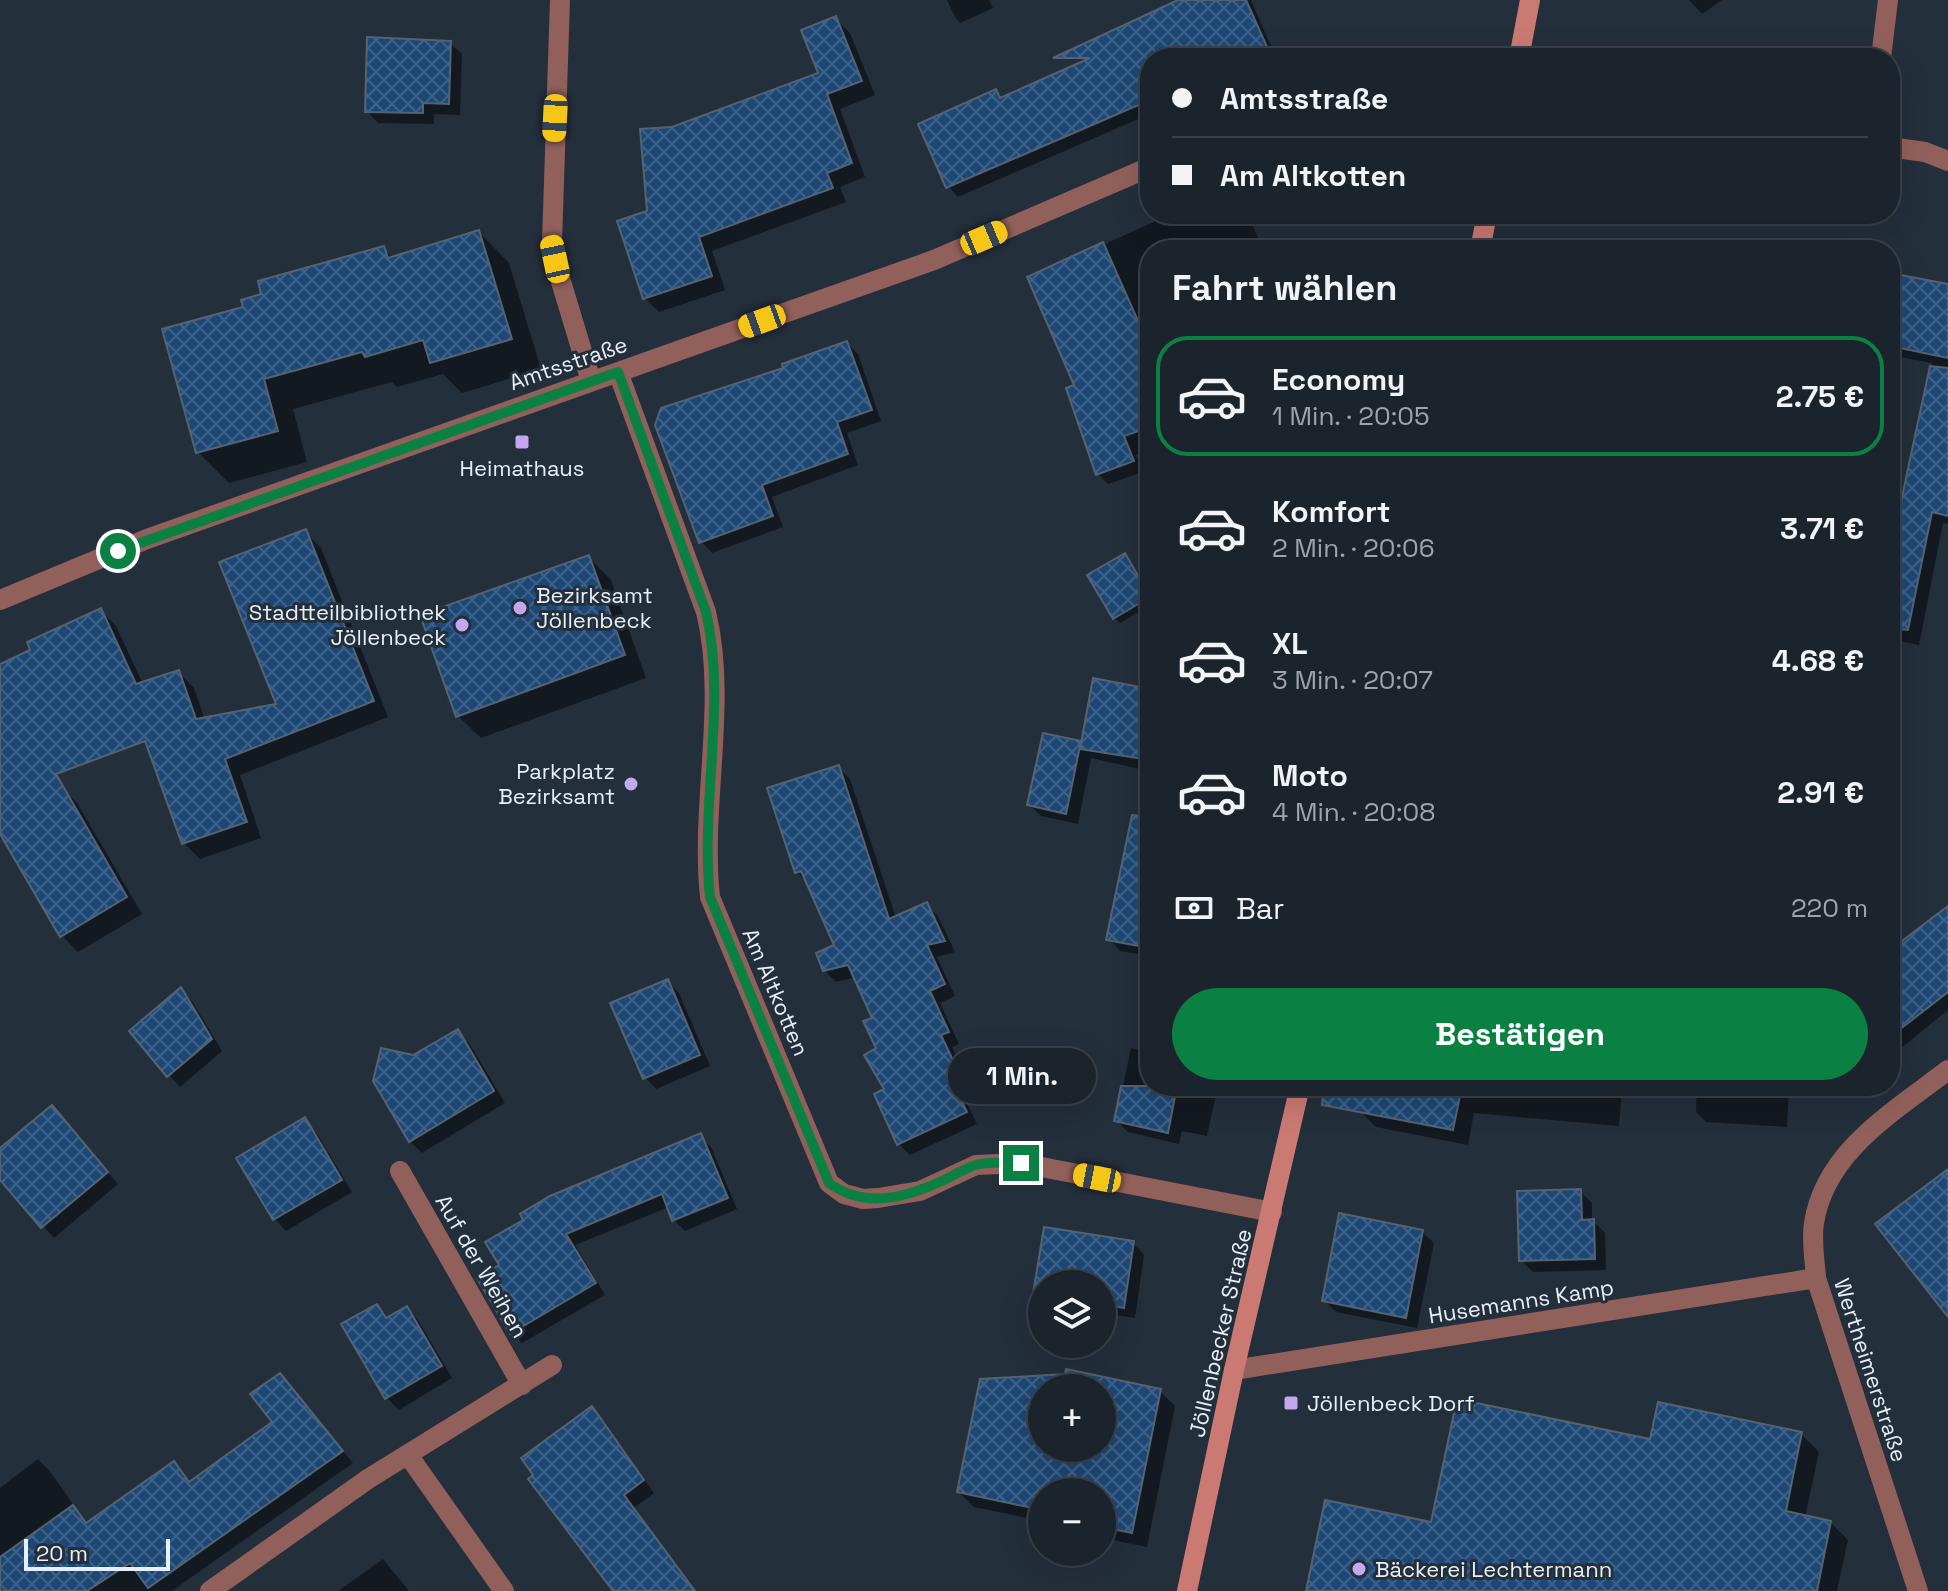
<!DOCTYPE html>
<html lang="de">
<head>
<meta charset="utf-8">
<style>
	body { margin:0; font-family:"Space Grotesk",sans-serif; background:#242b35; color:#f1f3f6; height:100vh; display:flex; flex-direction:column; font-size:30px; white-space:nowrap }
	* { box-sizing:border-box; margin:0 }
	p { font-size:26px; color:#a0a4aa }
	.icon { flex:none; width:44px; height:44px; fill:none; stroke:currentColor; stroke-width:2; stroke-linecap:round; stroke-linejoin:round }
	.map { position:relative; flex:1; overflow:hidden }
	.side { position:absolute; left:1140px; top:240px; width:760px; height:856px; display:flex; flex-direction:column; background:#1b232d; border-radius:32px; box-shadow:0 8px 32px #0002,0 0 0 2px #394049 }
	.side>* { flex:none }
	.guide { position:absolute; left:1140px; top:48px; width:760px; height:176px; border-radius:32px; box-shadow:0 8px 32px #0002,0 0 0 2px #394049; display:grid; align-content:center; height:176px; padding:0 32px; background:#1b232d }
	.controls { position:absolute; left:1028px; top:1270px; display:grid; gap:16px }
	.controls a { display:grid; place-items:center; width:88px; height:88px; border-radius:50%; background:#1b232d; box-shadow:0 8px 32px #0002,0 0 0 2px #394049; font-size:40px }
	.scale { position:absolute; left:24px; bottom:20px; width:146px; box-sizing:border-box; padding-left:8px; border:4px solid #e8eff8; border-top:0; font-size:22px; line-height:28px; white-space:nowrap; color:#e8eff8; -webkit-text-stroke:6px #242f3c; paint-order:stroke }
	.end { position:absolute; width:36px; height:36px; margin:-18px; border:10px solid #0b8043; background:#fff; box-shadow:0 0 0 4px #fff }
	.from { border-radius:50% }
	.bubble { position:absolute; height:56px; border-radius:28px; background:#1b232d; box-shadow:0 8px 32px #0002,0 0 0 2px #394049; font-size:26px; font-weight:700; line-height:56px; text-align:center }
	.car { position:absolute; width:24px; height:48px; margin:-24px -12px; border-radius:10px; box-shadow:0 0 6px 2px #0007; background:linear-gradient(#f5c518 24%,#345 0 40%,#f5c518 0 76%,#345 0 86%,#f5c518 0) }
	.guide b { display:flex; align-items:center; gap:28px; height:76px; font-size:30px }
	.guide b+b { border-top:2px solid #394049 }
	.guide i { width:20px; height:20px; background:#f1f3f6 }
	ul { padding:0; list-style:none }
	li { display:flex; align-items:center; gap:24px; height:120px; margin:0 16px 12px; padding:0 16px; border:4px solid transparent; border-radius:32px }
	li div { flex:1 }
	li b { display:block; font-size:30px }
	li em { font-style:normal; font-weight:700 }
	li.active { border-color:#0b8043 }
	li>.icon { width:72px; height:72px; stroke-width:1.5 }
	h2 { padding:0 32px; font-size:36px; line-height:96px }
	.pay { display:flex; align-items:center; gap:20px; height:88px; padding:0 32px; font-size:30px }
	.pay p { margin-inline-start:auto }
	.action { display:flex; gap:16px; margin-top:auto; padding:16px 32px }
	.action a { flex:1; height:92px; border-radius:48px; background:#0b8043; color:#fff; font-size:32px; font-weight:700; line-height:92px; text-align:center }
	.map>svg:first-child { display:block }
</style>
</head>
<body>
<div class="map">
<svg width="1948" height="1591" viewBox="0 0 1948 1591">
	<defs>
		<pattern id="building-cross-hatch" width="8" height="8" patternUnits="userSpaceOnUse" patternTransform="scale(2)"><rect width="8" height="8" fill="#1d4774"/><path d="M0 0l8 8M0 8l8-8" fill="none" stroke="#3e6289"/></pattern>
	</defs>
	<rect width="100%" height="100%" fill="#242f3c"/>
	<path fill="#0007" fill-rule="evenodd" d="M 947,0 L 989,0 L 993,8 L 960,23 L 955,17 Z
		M 1183,0 L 1251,0 L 1276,58 L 1150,58 L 1150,114 L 958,197 L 948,186 L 996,92 L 1003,99 L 1099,56 Z
		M 1689,0 L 1722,0 L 1702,14 Z
		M 836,19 L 850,33 L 875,95 L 840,109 L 865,177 L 840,187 L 846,202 L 712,251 L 725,290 L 659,312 L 645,298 L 673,129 L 821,74 Z
		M 450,43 L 462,54 L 460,115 L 434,114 L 434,124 L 378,123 L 367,111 Z
		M 1171,214 L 1248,214 L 1263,250 L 1150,250 L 1150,450 L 1136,455 L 1143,472 L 1108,484 L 1098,474 L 1077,386 L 1030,278 Z
		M 479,232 L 509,263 L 541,369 L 462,393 L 443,374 L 397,387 L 392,382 L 293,409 L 307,462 L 229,483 L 198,452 L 245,308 L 383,249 L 393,258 Z
		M 1890,275 L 1948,286 L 1948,524 L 1943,523 L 1919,645 L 1890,639 L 1890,506 L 1902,508 L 1932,363 L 1890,355 Z
		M 847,343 L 858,354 L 881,421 L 847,433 L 858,465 L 772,497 L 783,527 L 712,553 L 701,541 L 786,369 Z
		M 305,532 L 321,548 L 388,717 L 240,775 L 261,838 L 200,859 L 184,843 L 146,738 L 0,780 L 0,666 L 33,651 L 100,610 L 116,626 L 143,684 L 178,672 L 194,688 L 205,720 L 278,706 Z
		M 1125,556 L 1150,594 L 1150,605 L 1120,623 L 1114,618 Z
		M 588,557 L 611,580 L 646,678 L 481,738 L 458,716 Z
		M 1138,659 L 1150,661 L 1150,679 Z
		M 1150,691 L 1150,765 L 1145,764 L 1144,770 L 1091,758 L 1078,824 L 1041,816 L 1029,805 L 1080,742 L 1083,745 Z
		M 838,767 L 850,779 L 896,918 L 926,904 L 938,916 L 955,952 L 937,957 L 955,996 L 940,1003 L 959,1044 L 952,1047 L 968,1083 L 959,1087 L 977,1124 L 910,1155 L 898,1143 L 874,1019 L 856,977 L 836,982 L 824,970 L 836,946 L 808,883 L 797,872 Z
		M 61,787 L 77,803 L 142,914 L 78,952 L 62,936 L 0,830 L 0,822 Z
		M 1150,870 L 1150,956 L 1120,951 L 1109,939 Z
		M 1948,908 L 1948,1010 L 1890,1057 L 1890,953 Z
		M 667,981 L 679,993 L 710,1066 L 656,1089 L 645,1077 Z
		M 181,989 L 192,1001 L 222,1051 L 180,1087 L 169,1075 Z
		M 457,1031 L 469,1043 L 505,1103 L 422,1153 L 410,1141 L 414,1057 Z
		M 1131,1048 L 1150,1052 L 1150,1086 L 1218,1086 L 1207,1136 L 1182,1131 L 1179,1144 L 1128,1132 L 1116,1120 Z
		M 1365,1086 L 1622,1086 L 1619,1126 L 1474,1113 L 1468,1145 L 1376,1127 L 1360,1111 Z
		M 1697,1086 L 1789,1086 L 1787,1127 L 1706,1122 L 1696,1112 Z
		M 63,1119 L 118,1184 L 54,1238 L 0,1177 L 0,1151 Z
		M 304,1120 L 316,1132 L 352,1192 L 286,1231 L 275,1219 L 239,1158 Z
		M 700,1136 L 711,1147 L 737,1209 L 685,1231 L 674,1220 L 669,1207 L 575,1245 L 605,1295 L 522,1343 L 511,1332 L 479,1279 Z
		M 1580,1191 L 1592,1203 L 1592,1220 L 1605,1233 L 1606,1270 L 1533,1272 L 1521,1260 Z
		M 1046,1229 L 1133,1243 L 1144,1255 L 1135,1318 L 1102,1313 L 1102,1284 L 1042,1284 L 1042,1300 L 1035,1294 Z
		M 1422,1232 L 1434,1243 L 1417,1328 L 1336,1312 L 1324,1300 Z
		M 376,1307 L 389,1319 L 407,1308 L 418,1320 L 452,1378 L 399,1410 L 387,1398 L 344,1325 Z
		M 982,1381 L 1160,1391 L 1175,1406 L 1147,1547 L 1102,1538 L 1102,1492 L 1042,1492 L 1042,1521 L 974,1507 L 959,1492 ZM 1042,1388 L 1102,1388 L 1102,1448 L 1042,1448 Z
		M 290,1387 L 353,1463 L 172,1591 L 0,1591 L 0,1488 L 38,1459 L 49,1470 L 87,1524 L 174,1464 L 191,1483 L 275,1423 Z
		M 592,1409 L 604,1421 L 654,1493 L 634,1508 L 695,1591 L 611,1591 L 601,1576 L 603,1575 Z
		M 1801,1434 L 1819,1452 L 1805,1517 L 1830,1522 L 1848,1540 L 1837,1591 L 1308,1591 L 1433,1525 Z
		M 383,1559 L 409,1591 L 338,1591 Z"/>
	<path fill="url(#building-cross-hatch)" stroke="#556271" stroke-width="2" fill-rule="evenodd" d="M 1178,0 L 1246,0 L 1272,58 L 1150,58 L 1150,100 L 946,188 L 918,124 L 996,89 L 1000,98 L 1090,58 L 1053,58 Z
		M 836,16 L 862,81 L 827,94 L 852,163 L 827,173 L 833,188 L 699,237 L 712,276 L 643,299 L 617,221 L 647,211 L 640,129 L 672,127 L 818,73 L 801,30 Z
		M 367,37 L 451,41 L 449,104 L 423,103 L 423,113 L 365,112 Z
		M 479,230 L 512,339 L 430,363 L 423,340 L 365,357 L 362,352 L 264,379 L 278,431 L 196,453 L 162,329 L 243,307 L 241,300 L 261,294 L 258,281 L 384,246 L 388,258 Z
		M 1103,242 L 1150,348 L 1150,427 L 1124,436 L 1134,461 L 1096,475 L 1066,388 L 1074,385 L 1027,277 Z
		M 1890,273 L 1948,284 L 1948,358 L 1890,346 Z
		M 847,341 L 872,410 L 837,422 L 848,454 L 762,485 L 773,516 L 699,543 L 655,425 L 661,408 L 783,368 L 782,364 Z
		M 1930,366 L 1948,368 L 1948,516 L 1932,512 L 1908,630 L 1890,628 L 1890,504 L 1900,506 Z
		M 306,529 L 374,701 L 225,759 L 247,822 L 182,844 L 145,741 L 56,774 L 127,897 L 60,937 L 0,834 L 0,664 L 30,650 L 27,642 L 101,608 L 136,684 L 179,670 L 196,719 L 276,704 L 219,562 Z
		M 1125,553 L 1150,597 L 1113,619 L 1087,575 Z
		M 589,555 L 625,655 L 456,717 L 420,615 Z
		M 1093,678 L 1150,689 L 1150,760 L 1080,749 Z
		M 1043,733 L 1081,741 L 1066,814 L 1027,805 Z
		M 839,765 L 889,919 L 927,902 L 945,941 L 927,945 L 945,984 L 930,991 L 949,1032 L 941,1035 L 958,1071 L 949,1075 L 967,1112 L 897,1145 L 874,1094 L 884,1089 L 864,1055 L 876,1048 L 863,1021 L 872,1018 L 848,965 L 823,971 L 816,953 L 834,945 L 801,871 L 795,873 L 767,788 Z
		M 1132,815 L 1150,817 L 1150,948 L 1106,940 Z
		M 1948,906 L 1948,992 L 1890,1037 L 1890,950 Z
		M 668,979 L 700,1055 L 643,1079 L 610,1003 Z
		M 181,987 L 212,1039 L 167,1077 L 129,1031 Z
		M 458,1029 L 494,1091 L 409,1142 L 373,1081 L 381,1048 L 413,1055 Z
		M 1121,1086 L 1177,1086 L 1168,1133 L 1114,1121 Z
		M 1324,1086 L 1462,1086 L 1453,1130 L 1322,1105 Z
		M 52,1105 L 108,1172 L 41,1228 L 0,1180 L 0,1148 Z
		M 305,1117 L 342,1180 L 273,1220 L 236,1158 Z
		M 701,1133 L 728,1198 L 672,1221 L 662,1194 L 566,1234 L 596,1283 L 510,1334 L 477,1278 L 499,1265 L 485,1242 L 523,1220 L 520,1214 L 550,1196 Z
		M 1948,1169 L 1948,1317 L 1875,1224 Z
		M 1581,1189 L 1582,1220 L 1594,1219 L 1595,1259 L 1519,1261 L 1517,1191 Z
		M 1339,1213 L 1423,1230 L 1406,1318 L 1322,1301 Z
		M 1044,1227 L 1134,1241 L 1124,1308 L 1102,1304 L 1102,1284 L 1042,1284 L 1042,1296 L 1033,1294 Z
		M 377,1304 L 386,1318 L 407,1306 L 442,1366 L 385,1399 L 341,1324 Z
		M 1066,1369 L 1161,1389 L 1132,1533 L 1102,1527 L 1102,1492 L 1042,1492 L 1042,1515 L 1036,1513 L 1037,1509 L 957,1492 L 980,1379 L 1065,1374 ZM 1042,1388 L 1102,1388 L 1102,1448 L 1042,1448 Z
		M 280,1373 L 343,1451 L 148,1588 L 130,1563 L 87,1591 L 0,1591 L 0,1557 L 73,1505 L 86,1523 L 174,1461 L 189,1482 L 272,1422 L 250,1394 Z
		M 1457,1399 L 1650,1439 L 1658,1402 L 1802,1432 L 1786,1511 L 1831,1521 L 1817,1591 L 1306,1591 L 1325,1500 L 1431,1522 Z
		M 592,1406 L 644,1480 L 624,1495 L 695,1591 L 613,1591 L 528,1479 L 533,1475 L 521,1458 Z"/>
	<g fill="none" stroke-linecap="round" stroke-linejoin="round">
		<path stroke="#92605b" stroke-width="20" d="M 560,0 L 552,242 L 559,275 L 591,381
			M 1881,58 L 1888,0
			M 1890,147 L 1925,152 L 1948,161
			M 618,372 L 706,612 C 728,702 700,805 710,897 L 829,1183 L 844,1194 L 863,1199 L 878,1198 L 920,1191 L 976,1165 L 1021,1163 L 1272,1212
			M 0,600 L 147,539 L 934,260 L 1150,167
			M 400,1171 L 522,1385
			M 1234,1370 L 1816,1278
			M 408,1455 L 504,1591
			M 210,1591 L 368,1479 L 552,1365
			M 1918,1591 L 1816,1278 C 1815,1261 1811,1240 1814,1223 C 1825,1151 1895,1111 1948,1070"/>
		<path stroke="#ca7a73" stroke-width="20" d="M 1519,58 L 1530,0
			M 1480,250 L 1487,214
			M 1187,1591 L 1234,1370 L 1300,1086"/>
	</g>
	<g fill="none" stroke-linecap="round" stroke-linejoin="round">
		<path stroke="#0b8043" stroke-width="10" d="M 118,551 L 618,372 L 706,612 C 727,701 700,805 710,897 L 829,1183 C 865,1209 904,1198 942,1181 C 953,1176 965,1168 976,1165 C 990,1161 1007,1163 1021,1163"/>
	</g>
	<g fill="#c4a7f1" stroke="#242f3c" stroke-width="3">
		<rect x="514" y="434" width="16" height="16" rx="4"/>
		<circle cx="520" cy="608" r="8"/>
		<circle cx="462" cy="625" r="8"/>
		<circle cx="631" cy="784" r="8"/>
		<rect x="1283" y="1395" width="16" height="16" rx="4"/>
		<circle cx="1359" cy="1569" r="8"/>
	</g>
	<g text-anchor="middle" stroke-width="6" stroke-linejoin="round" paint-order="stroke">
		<g font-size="22" fill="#e8eff8" stroke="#242f3c">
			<text transform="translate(568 363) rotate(-19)" y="8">Amtsstraße</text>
			<text transform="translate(776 992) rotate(67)" y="8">Am Altkotten</text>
			<text transform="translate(482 1266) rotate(60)" y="8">Auf der Weihen</text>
			<text transform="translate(1521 1301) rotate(-9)" y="8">Husemanns Kamp</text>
			<text transform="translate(1220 1333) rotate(-77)" y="8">Jöllenbecker Straße</text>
			<text transform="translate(1871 1370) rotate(72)" y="8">Wertheimerstraße</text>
		</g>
		<g font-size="22" fill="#e8eff8" stroke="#242f3c" text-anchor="start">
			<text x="522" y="476" text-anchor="middle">Heimathaus</text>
			<text x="536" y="603">Bezirksamt<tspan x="536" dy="25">Jöllenbeck</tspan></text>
			<text x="446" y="620" text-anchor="end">Stadtteilbibliothek<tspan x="446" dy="25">Jöllenbeck</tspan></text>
			<text x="615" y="779" text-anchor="end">Parkplatz<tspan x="615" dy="25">Bezirksamt</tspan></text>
			<text x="1307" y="1411">Jöllenbeck Dorf</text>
			<text x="1375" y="1577">Bäckerei Lechtermann</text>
		</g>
	</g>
</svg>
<div class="controls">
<a><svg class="icon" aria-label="layers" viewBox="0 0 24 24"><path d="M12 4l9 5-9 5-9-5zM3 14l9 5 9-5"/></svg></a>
<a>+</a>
<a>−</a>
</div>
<div class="scale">20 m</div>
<i class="end from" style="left:118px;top:551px"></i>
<i class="end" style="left:1021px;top:1163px"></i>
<div class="bubble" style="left:948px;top:1048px;width:148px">1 Min.</div>
<i class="car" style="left:555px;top:118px;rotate:183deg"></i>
<i class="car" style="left:984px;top:238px;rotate:67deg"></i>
<i class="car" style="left:555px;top:259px;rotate:348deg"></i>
<i class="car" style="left:762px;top:321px;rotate:250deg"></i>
<i class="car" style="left:1097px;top:1178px;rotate:281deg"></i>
<div class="guide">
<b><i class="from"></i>Amtsstraße</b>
<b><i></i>Am Altkotten</b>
</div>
<section class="side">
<h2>Fahrt wählen</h2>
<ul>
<li class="active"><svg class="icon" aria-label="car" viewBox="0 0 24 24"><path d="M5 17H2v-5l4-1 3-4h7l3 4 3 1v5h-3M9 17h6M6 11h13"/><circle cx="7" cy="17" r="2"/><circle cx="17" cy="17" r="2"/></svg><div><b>Economy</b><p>1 Min. · 20:05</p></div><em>2.75 €</em></li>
<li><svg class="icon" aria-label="car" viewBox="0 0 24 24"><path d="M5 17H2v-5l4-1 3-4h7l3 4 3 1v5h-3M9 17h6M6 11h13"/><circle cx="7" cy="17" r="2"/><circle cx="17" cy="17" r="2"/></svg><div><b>Komfort</b><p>2 Min. · 20:06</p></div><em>3.71 €</em></li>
<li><svg class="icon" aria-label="car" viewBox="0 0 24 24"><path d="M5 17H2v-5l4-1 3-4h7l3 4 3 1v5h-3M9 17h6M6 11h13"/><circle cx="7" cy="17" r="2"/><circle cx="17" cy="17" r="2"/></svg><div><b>XL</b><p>3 Min. · 20:07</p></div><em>4.68 €</em></li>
<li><svg class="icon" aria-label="car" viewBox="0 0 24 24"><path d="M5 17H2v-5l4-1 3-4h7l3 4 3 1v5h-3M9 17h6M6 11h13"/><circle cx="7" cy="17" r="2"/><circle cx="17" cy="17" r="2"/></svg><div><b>Moto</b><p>4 Min. · 20:08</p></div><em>2.91 €</em></li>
</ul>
<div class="pay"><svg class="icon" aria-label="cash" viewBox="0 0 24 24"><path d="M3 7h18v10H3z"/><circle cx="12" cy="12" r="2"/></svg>Bar<p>220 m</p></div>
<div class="action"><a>Bestätigen</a></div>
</section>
</div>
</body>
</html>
